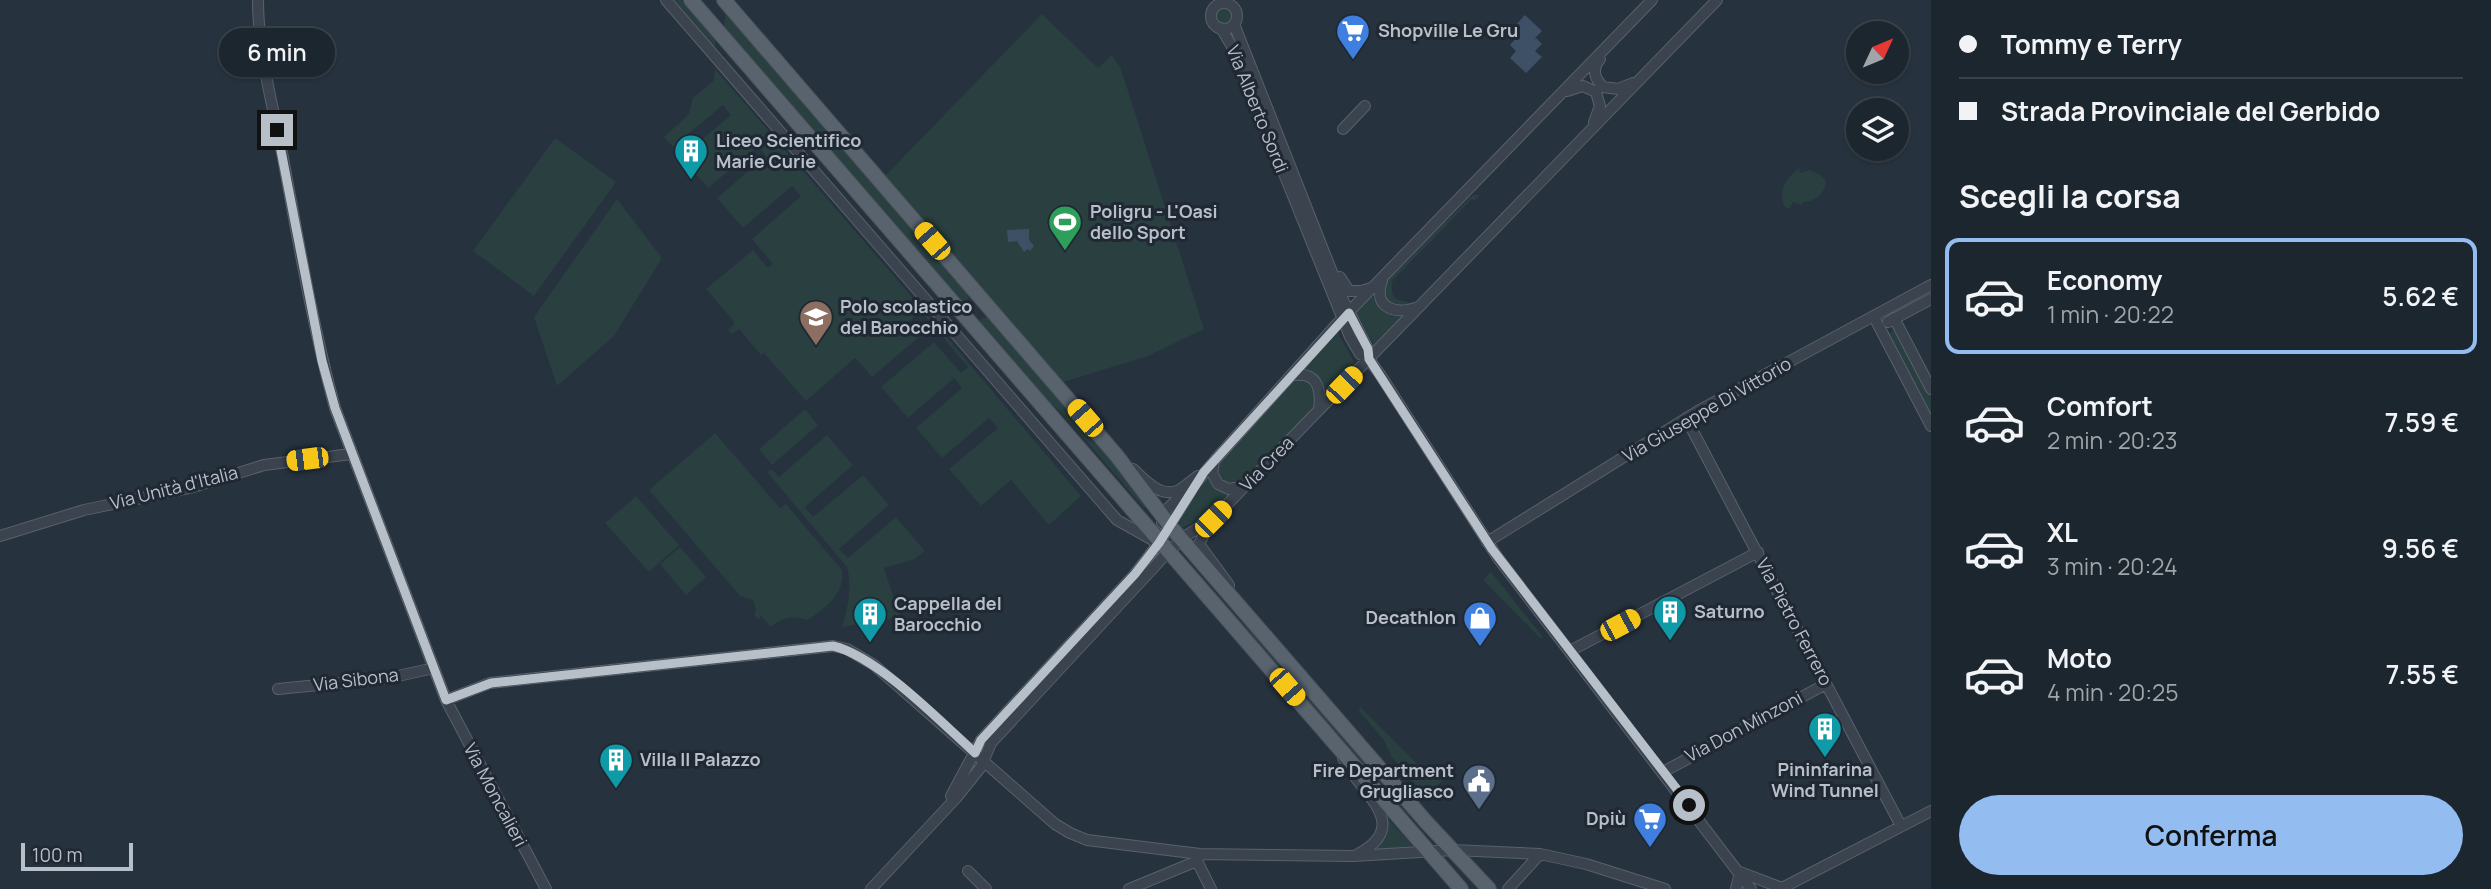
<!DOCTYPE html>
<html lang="it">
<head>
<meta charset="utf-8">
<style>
	body { margin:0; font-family:Manrope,sans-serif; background:#252e36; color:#f1f3f6; height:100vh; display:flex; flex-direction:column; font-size:26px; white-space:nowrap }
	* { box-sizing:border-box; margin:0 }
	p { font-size:23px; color:#a0a5aa }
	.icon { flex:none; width:38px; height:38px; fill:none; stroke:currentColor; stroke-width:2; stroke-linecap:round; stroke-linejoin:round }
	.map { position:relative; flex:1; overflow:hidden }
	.sheet { display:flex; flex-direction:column; background:#1c262e; width:560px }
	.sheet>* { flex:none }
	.hud { display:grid; align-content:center; height:154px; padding:0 28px; background:#1c262e }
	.needle { width:46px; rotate:46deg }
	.buttons { position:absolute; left:1846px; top:21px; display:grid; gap:14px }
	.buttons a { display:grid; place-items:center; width:63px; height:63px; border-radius:50%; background:#1c262e; box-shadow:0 2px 5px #0004,0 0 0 2px #3a434a; font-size:35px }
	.scale { position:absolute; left:21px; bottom:18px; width:112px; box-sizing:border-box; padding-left:7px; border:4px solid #b7bfc9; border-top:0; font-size:19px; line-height:24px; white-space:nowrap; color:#b7bfc9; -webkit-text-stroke:5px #1f2833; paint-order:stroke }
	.end { position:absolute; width:32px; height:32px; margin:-16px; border:9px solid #b7bfc9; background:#111; box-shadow:0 0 0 4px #111 }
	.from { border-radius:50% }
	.bubble { position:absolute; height:49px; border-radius:24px; background:#1c262e; box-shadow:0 2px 5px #0004,0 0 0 2px #3a434a; font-size:23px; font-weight:600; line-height:49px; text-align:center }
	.car { position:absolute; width:21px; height:42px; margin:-21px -10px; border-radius:9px; box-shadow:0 0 5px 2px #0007; background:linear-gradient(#f5c518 24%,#345 0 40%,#f5c518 0 76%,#345 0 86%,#f5c518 0) }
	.hud b { display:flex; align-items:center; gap:24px; height:66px; font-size:26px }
	.hud b+b { border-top:2px solid #3a434a }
	.hud i { width:18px; height:18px; background:#f1f3f6 }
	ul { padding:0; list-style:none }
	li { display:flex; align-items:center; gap:21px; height:116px; margin:0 14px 10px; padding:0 14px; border:4px solid transparent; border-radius:14px }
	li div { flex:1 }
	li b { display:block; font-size:26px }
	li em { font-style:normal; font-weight:600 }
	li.selected { border-color:#93bdf1 }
	li>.icon { width:63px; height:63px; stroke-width:1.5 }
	h2 { padding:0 28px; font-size:32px; line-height:84px }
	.button { display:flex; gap:14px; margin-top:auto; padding:14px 28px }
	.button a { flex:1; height:80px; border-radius:42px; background:#93bdf1; color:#111; font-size:28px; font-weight:600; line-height:80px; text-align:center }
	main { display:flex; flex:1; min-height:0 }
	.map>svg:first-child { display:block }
</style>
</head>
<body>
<main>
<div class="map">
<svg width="1931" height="889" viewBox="0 0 1931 889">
	<rect width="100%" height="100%" fill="#26323e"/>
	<path fill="#293f40" d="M 672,0 L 682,0 L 716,39 L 715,50 Z
		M1216 15a8 8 0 1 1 16 0a8 8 0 1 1-16 0Z
		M 725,13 L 969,295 L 968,302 L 961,302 L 724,29 Z
		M 1042,14 L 1098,68 L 1112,55 L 1121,69 L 1204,329 L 1148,356 L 1063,382 L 885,176 Z
		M 715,69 L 932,320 L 932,324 L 921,311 L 907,323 L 919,337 L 872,377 L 855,358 L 806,401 L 764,353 L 761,355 L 739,329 L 732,334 L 728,330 L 735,323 L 706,289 L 753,250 L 768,268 L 773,264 L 752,239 L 801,196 L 792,186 L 743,228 L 717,198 L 766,156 L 758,146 L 708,188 L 681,157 L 731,115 L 723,105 L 673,147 L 664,137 L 689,114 L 693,98 L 714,80 Z
		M 555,138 L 616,182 L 534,296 L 473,251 Z
		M 1799,168 L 1800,173 L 1810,170 L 1820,175 L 1826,181 C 1825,194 1815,202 1802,202 L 1802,205 L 1793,202 L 1789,209 L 1784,206 C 1778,190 1786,178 1799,168 Z
		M 1473,195 L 1480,195 L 1474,201 L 1472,199 L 1393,280 C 1390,292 1392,301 1406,301 L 1410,304 L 1401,309 L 1386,300 L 1384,280 L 1440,223 L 1448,220 Z
		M 617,199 L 662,258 L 614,336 L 557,386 L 534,317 Z
		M 1371,295 L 1389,313 L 1404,315 L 1374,345 L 1355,311 Z
		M 988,317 L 1114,462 L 1146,506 L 1144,508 L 1061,412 L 1043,398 L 979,324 L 981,318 Z
		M 936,329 L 940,329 L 1081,496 L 1049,525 L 1011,480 L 981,506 L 949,469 L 998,428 L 989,418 L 942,458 L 916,428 L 962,388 L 954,378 L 908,418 L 881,387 L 934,342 L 961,373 L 968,367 Z
		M 1336,329 L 1355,364 L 1325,397 L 1299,371 Z
		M 1897,329 L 1931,396 L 1931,413 L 1889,333 Z
		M 1298,379 L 1309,382 L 1316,390 L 1314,408 L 1239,483 L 1229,486 L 1216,477 L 1216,463 L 1288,382 Z
		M 805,409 L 818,425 L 772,465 L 759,449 Z
		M 715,433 L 780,508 L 786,504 L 842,570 C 846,593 825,608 808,620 C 793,616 783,616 771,627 L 761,616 L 758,619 L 754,614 L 756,610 L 753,600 L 740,596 L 649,490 Z
		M 827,435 L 853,465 L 805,507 L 813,517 L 863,475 L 889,505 L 839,549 L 848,558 L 896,517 L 925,551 L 915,559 L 884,568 L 900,617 L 842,627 C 848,607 852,588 847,567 L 767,472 L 771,469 L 779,477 Z
		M 1209,470 L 1233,492 L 1206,517 L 1181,528 L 1179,525 L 1186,507 Z
		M 636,496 L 679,545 L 649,572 L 605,523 Z
		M 680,547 L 706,577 L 686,595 L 660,564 Z
		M 1189,562 L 1249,630 L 1263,640 L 1413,813 L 1409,816 L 1377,778 L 1360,764 L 1187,564 Z
		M 1491,572 L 1543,637 L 1541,639 L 1483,580 Z
		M 1360,707 L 1427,774 L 1433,768 L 1444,779 L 1426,797 L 1392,757 L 1383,739 L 1359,711 Z
		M 1388,819 L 1412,845 L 1411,846 L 1377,850 L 1376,847 Z"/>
	<path fill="#3d5065" d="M 1525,15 L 1542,31 L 1533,40 L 1536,38 L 1542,44 L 1535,51 L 1542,57 L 1526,73 L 1510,58 L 1516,51 L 1510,45 L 1516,38 L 1509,32 Z
		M 1029,229 L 1029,240 L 1034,246 L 1030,251 L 1028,249 L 1024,252 L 1017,241 L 1008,242 L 1007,230 Z"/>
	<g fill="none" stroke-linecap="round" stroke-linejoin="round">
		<g stroke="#58616c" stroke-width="12">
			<path id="minor" d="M 258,0 C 258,54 274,110 284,163 C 299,245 313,327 335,408 L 446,700 L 546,889
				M 666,0 L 1117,520 L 1158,543
				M1211 16a13 13 0 1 1 26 0a13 13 0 1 1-26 0Z
				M 1234,24 L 1343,300 L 1368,349 L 1369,359
				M 1221,28 L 1234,50 L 1350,337 L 1360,354 L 1369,359 L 1381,376 L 1498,558 L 1751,889
				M 1600,59 C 1592,69 1594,78 1603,87 L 1618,89 L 1633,83
				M 1567,91 L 1583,86 L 1596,92 L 1600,106 L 1594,122
				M 1343,129 L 1365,106
				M 1340,277 L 1349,291 L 1361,291 L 1371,288
				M 1382,281 C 1372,309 1397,315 1418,307
				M 1874,317 L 1931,426
				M 1894,318 L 1931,389
				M 1888,322 L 1931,299
				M 1290,376 C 1317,370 1322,388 1319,410
				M 1686,418 L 1901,826
				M 1214,462 L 1212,473 L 1218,484 L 1229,489 L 1246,486
				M 1133,469 C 1145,480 1161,499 1179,490 C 1186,486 1192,480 1198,476
				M 1162,523 L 1167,509 L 1187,490
				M 1210,523 L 1199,544 L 1229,585
				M 0,536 L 84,510 L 190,488 L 264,465 L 351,454
				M 1487,542 L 1698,411 L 1931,285
				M 1570,651 L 1758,552
				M 278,689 L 389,678 L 434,668
				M 446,700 L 490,683 L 833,646 L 847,649 L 874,665 L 1055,824 L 1070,833 L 1087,840 L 1200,854 L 1354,856 L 1453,850 L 1540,854 L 1586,864 L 1665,889
				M 1343,758 C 1359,793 1414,824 1358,854
				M 1663,772 L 1826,684
				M 951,796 L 981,740 L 1135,574 L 1159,543 L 1195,484 L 1215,460 L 1336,325 L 1652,0
				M 1197,861 L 1211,889
				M 968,871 L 986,889
				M 871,889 L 957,797 L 981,767 L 991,743 L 1168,552 L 1187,535 L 1213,519 L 1717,0
				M 1129,889 L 1197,861 L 1200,854
				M 1508,889 L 1540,854
				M 1736,889 L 1740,872 L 1782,888
				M 1780,889 L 1931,811"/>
		</g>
		<g stroke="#474f5a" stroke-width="16">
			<path id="major" d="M 691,0 L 1461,889
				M 724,0 L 1117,456 L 1170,526 L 1427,823 L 1489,889"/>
		</g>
		<use href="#minor" stroke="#3a434e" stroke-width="10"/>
		<use href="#major" stroke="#58636e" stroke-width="14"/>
	</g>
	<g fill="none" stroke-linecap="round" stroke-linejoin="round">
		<path stroke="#b7bfc9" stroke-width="9" d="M 277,130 L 322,361 L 335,408 L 446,700 L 491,683 L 833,646 C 877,656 941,722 975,753 L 981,740 L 1135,574 L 1159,543 L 1204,472 L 1349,313 L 1368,349 L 1369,359 L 1492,549 L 1689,805"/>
	</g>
	<defs>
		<g id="supermarket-pin" transform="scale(1.75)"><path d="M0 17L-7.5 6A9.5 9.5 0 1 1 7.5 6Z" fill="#3f7fe0" stroke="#1f2833"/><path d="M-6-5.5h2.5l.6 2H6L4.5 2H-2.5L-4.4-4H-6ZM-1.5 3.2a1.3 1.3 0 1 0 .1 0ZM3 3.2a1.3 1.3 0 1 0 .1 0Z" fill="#fff"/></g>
		<g id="building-pin" transform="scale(1.75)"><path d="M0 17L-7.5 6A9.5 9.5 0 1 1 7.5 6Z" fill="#0f9aa8" stroke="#1f2833"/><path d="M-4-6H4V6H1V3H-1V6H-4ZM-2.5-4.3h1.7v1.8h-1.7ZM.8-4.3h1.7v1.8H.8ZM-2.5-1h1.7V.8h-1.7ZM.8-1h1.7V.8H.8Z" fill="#fff"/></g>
		<g id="stadium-pin" transform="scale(1.75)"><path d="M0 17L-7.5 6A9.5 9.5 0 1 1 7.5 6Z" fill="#2e9e5b" stroke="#1f2833"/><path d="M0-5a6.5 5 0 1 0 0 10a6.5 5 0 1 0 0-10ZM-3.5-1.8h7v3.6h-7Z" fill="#fff"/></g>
		<g id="school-pin" transform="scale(1.75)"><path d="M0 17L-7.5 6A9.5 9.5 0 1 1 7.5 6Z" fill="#8d6e63" stroke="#1f2833"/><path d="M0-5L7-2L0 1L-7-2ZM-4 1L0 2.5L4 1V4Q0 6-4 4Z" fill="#fff"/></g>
		<g id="shop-pin" transform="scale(1.75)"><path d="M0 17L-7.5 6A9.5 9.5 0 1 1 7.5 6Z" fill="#3f7fe0" stroke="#1f2833"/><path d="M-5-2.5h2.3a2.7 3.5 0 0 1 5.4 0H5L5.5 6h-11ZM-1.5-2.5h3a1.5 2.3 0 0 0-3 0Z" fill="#fff"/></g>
		<g id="civic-pin" transform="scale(1.75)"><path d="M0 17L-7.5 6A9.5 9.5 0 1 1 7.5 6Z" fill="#5c6f8a" stroke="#1f2833"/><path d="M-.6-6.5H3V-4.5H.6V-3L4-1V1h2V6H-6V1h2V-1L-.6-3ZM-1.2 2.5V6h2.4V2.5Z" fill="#fff"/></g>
	</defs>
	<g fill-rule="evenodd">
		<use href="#supermarket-pin" x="1353" y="31"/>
		<use href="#building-pin" x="691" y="151"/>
		<use href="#stadium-pin" x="1065" y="222"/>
		<use href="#school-pin" x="816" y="317"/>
		<use href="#building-pin" x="1670" y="612"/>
		<use href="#building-pin" x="870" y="614"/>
		<use href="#shop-pin" x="1480" y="618"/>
		<use href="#building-pin" x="1825" y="729"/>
		<use href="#building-pin" x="616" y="760"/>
		<use href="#civic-pin" x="1479" y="781"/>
		<use href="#supermarket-pin" x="1650" y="819"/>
	</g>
	<g text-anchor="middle" stroke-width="6" stroke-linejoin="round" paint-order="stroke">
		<g font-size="18" font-weight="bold" fill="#b7bfc9" stroke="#1f2833" text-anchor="start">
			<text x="1378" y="37">Shopville Le Gru</text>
			<text x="716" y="147">Liceo Scientifico<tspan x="716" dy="21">Marie Curie</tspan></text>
			<text x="1090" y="218">Poligru - L'Oasi<tspan x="1090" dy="21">dello Sport</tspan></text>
			<text x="840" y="313">Polo scolastico<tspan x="840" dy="21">del Barocchio</tspan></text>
			<text x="894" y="610">Cappella del<tspan x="894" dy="21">Barocchio</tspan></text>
			<text x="1694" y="618">Saturno</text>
			<text x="1456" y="624" text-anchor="end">Decathlon</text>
			<text x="640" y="766">Villa Il Palazzo</text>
			<text x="1825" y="776" text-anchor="middle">Pininfarina<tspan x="1825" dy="21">Wind Tunnel</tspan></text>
			<text x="1454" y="777" text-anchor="end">Fire Department<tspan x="1454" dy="21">Grugliasco</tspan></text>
			<text x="1626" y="825" text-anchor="end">Dpiù</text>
		</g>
		<g font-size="18" fill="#b7bfc9" stroke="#1f2833">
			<text transform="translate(1257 109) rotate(68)" y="6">Via Alberto Sordi</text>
			<text transform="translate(1707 410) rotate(-30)" y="6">Via Giuseppe Di Vittorio</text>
			<text transform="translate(1267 464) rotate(-46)" y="6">Via Crea</text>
			<text transform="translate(174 488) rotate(-14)" y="6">Via Unità d'Italia</text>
			<text transform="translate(1794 622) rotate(62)" y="6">Via Pietro Ferrero</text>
			<text transform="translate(356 680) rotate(-7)" y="6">Via Sibona</text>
			<text transform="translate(1744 727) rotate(-28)" y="6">Via Don Minzoni</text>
			<text transform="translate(495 795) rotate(62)" y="6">Via Moncalieri</text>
		</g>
	</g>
</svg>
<div class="buttons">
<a><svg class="needle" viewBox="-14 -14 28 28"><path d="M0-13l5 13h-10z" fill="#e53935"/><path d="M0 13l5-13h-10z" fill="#a0a5aa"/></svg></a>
<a><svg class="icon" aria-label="layers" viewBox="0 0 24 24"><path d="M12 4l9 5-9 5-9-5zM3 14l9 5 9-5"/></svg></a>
</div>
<div class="scale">100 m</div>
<i class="end from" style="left:1689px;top:805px"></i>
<i class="end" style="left:277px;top:130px"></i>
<div class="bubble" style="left:219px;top:28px;width:116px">6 min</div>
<i class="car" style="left:932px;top:241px;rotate:319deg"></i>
<i class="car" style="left:1344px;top:385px;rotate:44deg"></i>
<i class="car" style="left:1085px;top:418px;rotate:319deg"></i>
<i class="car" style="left:307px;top:459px;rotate:263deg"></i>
<i class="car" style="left:1213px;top:519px;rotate:45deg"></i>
<i class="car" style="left:1620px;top:625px;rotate:62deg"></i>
<i class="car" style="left:1287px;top:687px;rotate:139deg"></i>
</div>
<section class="sheet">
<div class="hud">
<b><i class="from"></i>Tommy e Terry</b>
<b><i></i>Strada Provinciale del Gerbido</b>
</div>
<h2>Scegli la corsa</h2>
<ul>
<li class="selected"><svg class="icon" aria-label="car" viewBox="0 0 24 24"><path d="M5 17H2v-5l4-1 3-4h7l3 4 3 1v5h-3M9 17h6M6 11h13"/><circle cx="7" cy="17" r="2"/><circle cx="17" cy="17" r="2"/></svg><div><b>Economy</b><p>1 min · 20:22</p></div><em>5.62 €</em></li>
<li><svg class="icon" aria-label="car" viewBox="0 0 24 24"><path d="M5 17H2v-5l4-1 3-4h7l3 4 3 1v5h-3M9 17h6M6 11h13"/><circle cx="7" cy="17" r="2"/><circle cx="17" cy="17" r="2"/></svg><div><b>Comfort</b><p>2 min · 20:23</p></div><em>7.59 €</em></li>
<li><svg class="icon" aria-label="car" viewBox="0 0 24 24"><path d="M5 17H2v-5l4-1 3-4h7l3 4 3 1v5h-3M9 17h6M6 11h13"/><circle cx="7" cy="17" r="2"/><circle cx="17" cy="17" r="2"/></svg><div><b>XL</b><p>3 min · 20:24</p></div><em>9.56 €</em></li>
<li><svg class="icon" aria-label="car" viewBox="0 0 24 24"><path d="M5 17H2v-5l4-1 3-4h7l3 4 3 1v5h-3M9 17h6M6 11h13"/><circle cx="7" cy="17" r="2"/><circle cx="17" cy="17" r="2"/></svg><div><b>Moto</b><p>4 min · 20:25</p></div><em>7.55 €</em></li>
</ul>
<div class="button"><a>Conferma</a></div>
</section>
</main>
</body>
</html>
